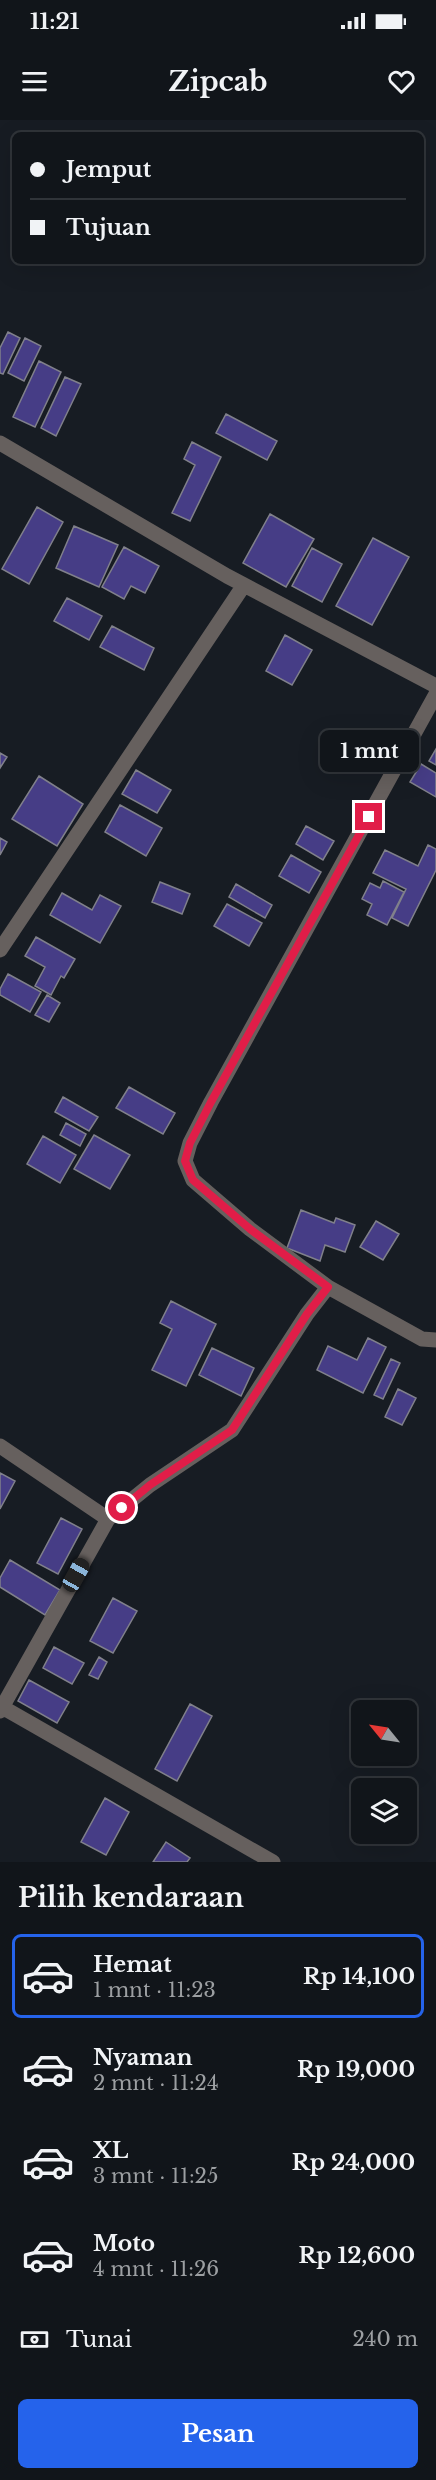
<!DOCTYPE html>
<html lang="id">
<head>
<meta charset="utf-8">
<style>
	body { margin:0; font-family:"Libre Baskerville",serif; background:#1e2227; color:#f1f3f6; height:100vh; display:flex; flex-direction:column; font-size:22px; white-space:nowrap }
	* { box-sizing:border-box; margin:0 }
	p { font-size:20px; color:#9c9fa2 }
	.icon { flex:none; width:33px; height:33px; fill:none; stroke:currentColor; stroke-width:2; stroke-linecap:round; stroke-linejoin:round }
	.map { position:relative; height:1742px; overflow:hidden }
	.details { display:flex; flex-direction:column; background:#11151a; flex:1 }
	.details>* { flex:none }
	.top-card { position:absolute; left:12px; top:12px; width:412px; height:132px; border-radius:9px; box-shadow:0 6px 24px #0002,0 0 0 2px #303439; display:grid; align-content:center; height:132px; padding:0 18px; background:#11151a }
	.needle { width:39px; rotate:300deg }
	.controls { position:absolute; left:351px; top:1580px; display:grid; gap:12px }
	.controls a { display:grid; place-items:center; width:66px; height:66px; border-radius:9px; background:#11151a; box-shadow:0 6px 24px #0002,0 0 0 2px #303439; font-size:30px }
	.end { position:absolute; width:27px; height:27px; margin:-14px; border:8px solid #e11d48; background:#fff; box-shadow:0 0 0 3px #fff }
	.from { border-radius:50% }
	.bubble { position:absolute; height:42px; border-radius:9px; background:#11151a; box-shadow:0 6px 24px #0002,0 0 0 2px #303439; font-size:20px; font-weight:700; line-height:42px; text-align:center }
	.car { position:absolute; width:18px; height:36px; margin:-18px -9px; border-radius:8px; box-shadow:0 0 4px 2px #0007; background:linear-gradient(#222 24%,#8ab4d8 0 40%,#222 0 76%,#8ab4d8 0 86%,#222 0) }
	.top-card b { display:flex; align-items:center; gap:21px; height:57px; font-size:22px }
	.top-card b+b { border-top:2px solid #303439 }
	.top-card i { width:15px; height:15px; background:#f1f3f6 }
	ul { padding:0; list-style:none }
	li { display:flex; align-items:center; gap:18px; height:84px; margin:0 12px 9px; padding:0 6px; border:3px solid transparent; border-radius:9px }
	li div { flex:1 }
	li b { display:block; font-size:22px }
	li em { font-style:normal; font-weight:700 }
	li.selected { border-color:#2563eb }
	li>.icon { width:54px; height:54px; stroke-width:1.5 }
	h2 { padding:0 18px; font-size:27px; line-height:72px }
	.pay { display:flex; align-items:center; gap:15px; height:66px; padding:0 18px; font-size:22px }
	.pay p { margin-inline-start:auto }
	.button { display:flex; gap:12px; margin-top:auto; padding:12px 18px }
	.button a { flex:1; height:69px; border-radius:9px; background:#2563eb; color:#fff; font-size:24px; font-weight:700; line-height:69px; text-align:center }
	.status { display:flex; justify-content:space-between; align-items:center; height:42px; padding:0 30px; background:#11151a; direction:ltr }
	.status svg { height:16px; fill:currentColor }
	header { display:flex; justify-content:space-between; align-items:center; height:78px; padding:0 18px; background:#11151a; font-size:27px; font-weight:700 }
	.map>svg:first-child { display:block }
</style>
</head>
<body>
<div class="status"><b>11:21</b><svg viewBox="0 0 49 12"><path d="M0 12V9h3v3zM5 12V6h3v6zM10 12V3h3v9zM15 12V0h3v12zM26 1h20v11H26zM47 4h2v5h-2z"/></svg></div>
<header><svg class="icon" aria-label="menu" viewBox="0 0 24 24"><path d="M4 6h16M4 12h16M4 18h16"/></svg>Zipcab<svg class="icon" aria-label="heart" viewBox="0 0 24 24"><path d="M12 20l-8-8c-3-5 5-10 8-4 3-6 11-1 8 4z"/></svg></header>
<div class="map">
<svg width="436" height="1742" viewBox="0 0 436 1742">
	<rect width="100%" height="100%" fill="#171c23"/>
	<path fill="#463d86" stroke="#80808b" stroke-width="1.5" d="M 8,212 L 20,218 L 3,254 L 0,253 L 0,228 Z
		M 25,218 L 41,226 L 24,261 L 8,253 Z
		M 39,241 L 61,252 L 35,307 L 13,297 Z
		M 65,257 L 81,264 L 56,316 L 41,308 Z
		M 226,294 L 277,321 L 267,340 L 216,313 Z
		M 192,322 L 221,337 L 190,401 L 172,393 L 195,345 L 184,339 Z
		M 37,387 L 63,402 L 29,464 L 2,449 Z
		M 270,394 L 314,419 L 286,467 L 243,443 Z
		M 74,406 L 118,425 L 99,467 L 56,448 Z
		M 373,418 L 409,437 L 372,505 L 336,486 Z
		M 124,427 L 159,446 L 145,473 L 131,466 L 124,479 L 102,467 Z
		M 312,428 L 342,444 L 322,482 L 292,466 Z
		M 67,478 L 102,496 L 89,520 L 54,501 Z
		M 112,506 L 154,528 L 144,550 L 100,527 Z
		M 285,515 L 312,530 L 292,565 L 266,551 Z
		M 436,629 L 436,645 L 429,641 Z
		M 0,633 L 7,637 L 0,648 Z
		M 421,644 L 436,653 L 436,677 L 410,662 Z
		M 136,650 L 171,670 L 157,693 L 122,674 Z
		M 39,656 L 83,684 L 57,726 L 12,699 Z
		M 120,685 L 162,708 L 146,736 L 105,712 Z
		M 306,706 L 334,721 L 323,740 L 296,724 Z
		M 0,718 L 7,722 L 0,735 Z
		M 428,725 L 436,729 L 436,750 L 408,806 L 392,798 L 406,769 L 373,753 L 385,730 L 418,746 Z
		M 291,735 L 321,752 L 309,773 L 279,756 Z
		M 383,761 L 404,772 L 387,805 L 367,795 L 372,784 L 362,779 L 370,763 L 380,768 Z
		M 160,762 L 190,774 L 182,794 L 152,782 Z
		M 236,764 L 272,785 L 265,798 L 229,777 Z
		M 62,773 L 92,790 L 100,775 L 121,786 L 100,823 L 50,795 Z
		M 227,784 L 262,803 L 249,826 L 214,806 Z
		M 36,817 L 75,839 L 64,858 L 61,856 L 51,875 L 35,866 L 45,847 L 25,836 Z
		M 8,854 L 41,872 L 30,892 L 0,875 L 0,869 Z
		M 47,875 L 60,883 L 49,902 L 35,895 Z
		M 129,967 L 175,993 L 163,1014 L 116,988 Z
		M 63,977 L 98,997 L 89,1011 L 55,992 Z
		M 66,1003 L 86,1014 L 80,1026 L 60,1015 Z
		M 94,1015 L 130,1035 L 110,1069 L 74,1049 Z
		M 43,1016 L 76,1035 L 60,1063 L 27,1044 Z
		M 301,1090 L 334,1103 L 336,1098 L 355,1105 L 345,1132 L 325,1125 L 320,1141 L 287,1128 Z
		M 376,1101 L 399,1114 L 383,1140 L 360,1127 Z
		M 171,1181 L 216,1204 L 186,1266 L 152,1250 L 172,1209 L 160,1203 Z
		M 368,1218 L 386,1227 L 363,1273 L 317,1250 L 328,1226 L 357,1240 Z
		M 212,1228 L 254,1248 L 241,1276 L 199,1255 Z
		M 391,1239 L 400,1243 L 383,1279 L 374,1275 Z
		M 398,1269 L 416,1278 L 402,1305 L 385,1297 Z
		M 0,1353 L 15,1361 L 0,1389 Z
		M 61,1398 L 82,1409 L 58,1454 L 37,1443 Z
		M 10,1440 L 60,1470 L 45,1495 L 0,1467 L 0,1458 Z
		M 113,1478 L 137,1491 L 113,1533 L 90,1521 Z
		M 54,1527 L 84,1543 L 72,1564 L 43,1548 Z
		M 99,1537 L 107,1542 L 98,1559 L 89,1555 Z
		M 29,1560 L 69,1582 L 57,1603 L 18,1581 Z
		M 190,1584 L 212,1596 L 177,1661 L 155,1649 Z
		M 105,1678 L 129,1692 L 106,1735 L 81,1722 Z
		M 166,1722 L 190,1738 L 187,1742 L 153,1742 Z"/>
	<g fill="none" stroke-linecap="round" stroke-linejoin="round">
		<path stroke="#66605e" stroke-width="15" d="M 0,323 L 227,456 L 436,566
			M 0,830 L 244,465
			M 328,1167 L 250,1109 L 193,1060 L 185,1041 L 190,1023 L 211,982 L 436,574
			M 0,1326 L 108,1399 L 0,1591
			M 108,1399 L 150,1365 L 232,1310 L 307,1194 L 328,1167 L 422,1219 L 436,1220
			M 2,1587 L 273,1742"/>
	</g>
	<g fill="none" stroke-linecap="round" stroke-linejoin="round">
		<path stroke="#e11d48" stroke-width="8" d="M 122,1388 L 150,1365 L 232,1310 L 307,1194 L 328,1167 L 250,1109 L 193,1060 L 185,1041 L 190,1023 L 211,982 L 369,697"/>
	</g>
</svg>
<div class="controls">
<a><svg class="needle" viewBox="-14 -14 28 28"><path d="M0-13l5 13h-10z" fill="#e53935"/><path d="M0 13l5-13h-10z" fill="#9c9fa2"/></svg></a>
<a><svg class="icon" aria-label="layers" viewBox="0 0 24 24"><path d="M12 4l9 5-9 5-9-5zM3 14l9 5 9-5"/></svg></a>
</div>
<i class="end from" style="left:122px;top:1388px"></i>
<i class="end" style="left:369px;top:697px"></i>
<div class="bubble" style="left:320px;top:610px;width:99px">1 mnt</div>
<i class="car" style="left:76px;top:1455px;rotate:29deg"></i>
<div class="top-card">
<b><i class="from"></i>Jemput</b>
<b><i></i>Tujuan</b>
</div>
</div>
<section class="details">
<h2>Pilih kendaraan</h2>
<ul>
<li class="selected"><svg class="icon" aria-label="car" viewBox="0 0 24 24"><path d="M5 17H2v-5l4-1 3-4h7l3 4 3 1v5h-3M9 17h6M6 11h13"/><circle cx="7" cy="17" r="2"/><circle cx="17" cy="17" r="2"/></svg><div><b>Hemat</b><p>1 mnt · 11:23</p></div><em>Rp 14,100</em></li>
<li><svg class="icon" aria-label="car" viewBox="0 0 24 24"><path d="M5 17H2v-5l4-1 3-4h7l3 4 3 1v5h-3M9 17h6M6 11h13"/><circle cx="7" cy="17" r="2"/><circle cx="17" cy="17" r="2"/></svg><div><b>Nyaman</b><p>2 mnt · 11:24</p></div><em>Rp 19,000</em></li>
<li><svg class="icon" aria-label="car" viewBox="0 0 24 24"><path d="M5 17H2v-5l4-1 3-4h7l3 4 3 1v5h-3M9 17h6M6 11h13"/><circle cx="7" cy="17" r="2"/><circle cx="17" cy="17" r="2"/></svg><div><b>XL</b><p>3 mnt · 11:25</p></div><em>Rp 24,000</em></li>
<li><svg class="icon" aria-label="car" viewBox="0 0 24 24"><path d="M5 17H2v-5l4-1 3-4h7l3 4 3 1v5h-3M9 17h6M6 11h13"/><circle cx="7" cy="17" r="2"/><circle cx="17" cy="17" r="2"/></svg><div><b>Moto</b><p>4 mnt · 11:26</p></div><em>Rp 12,600</em></li>
</ul>
<div class="pay"><svg class="icon" aria-label="cash" viewBox="0 0 24 24"><path d="M3 7h18v10H3z"/><circle cx="12" cy="12" r="2"/></svg>Tunai<p>240 m</p></div>
<div class="button"><a>Pesan</a></div>
</section>
</body>
</html>
